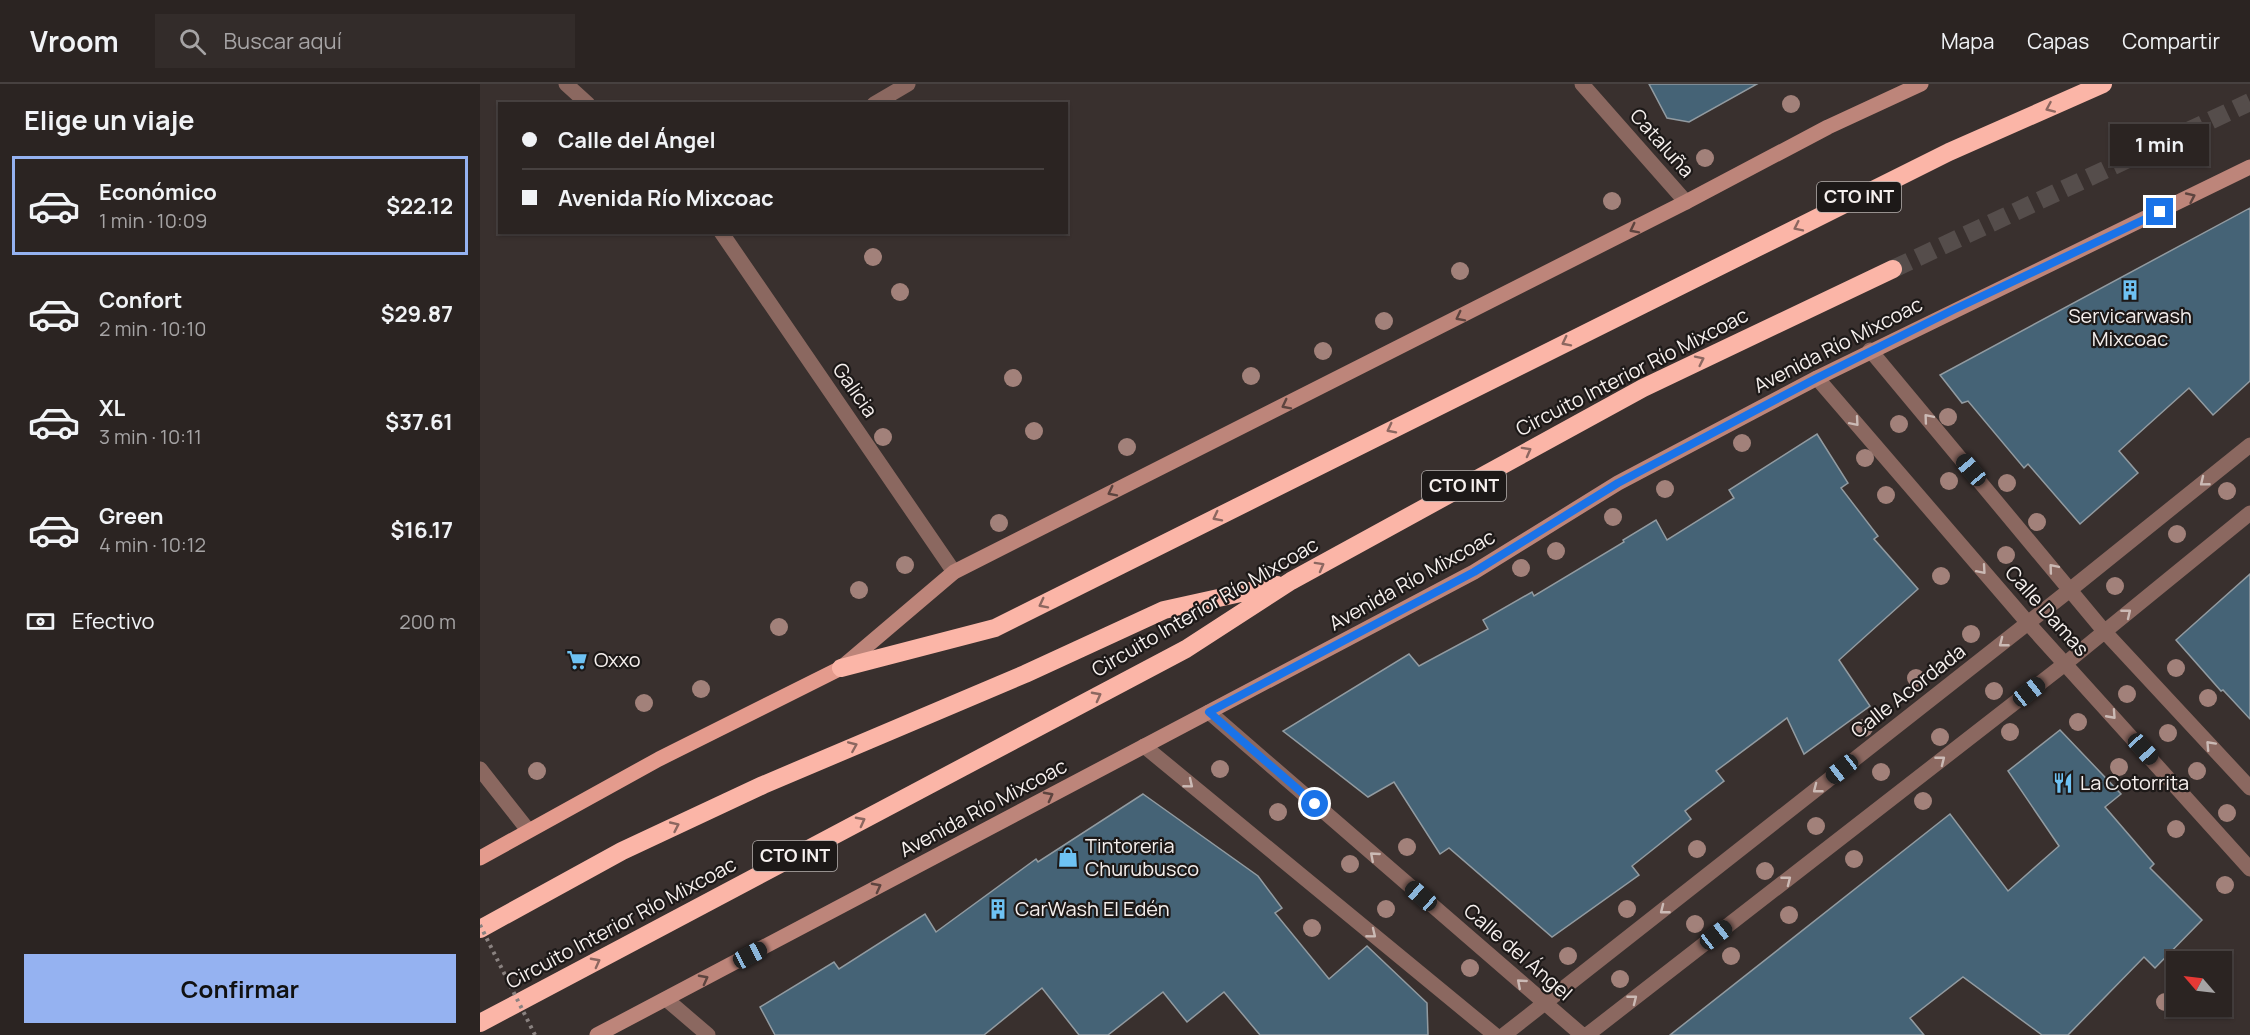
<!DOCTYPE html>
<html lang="es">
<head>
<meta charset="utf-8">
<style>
	body { margin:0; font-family:Manrope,sans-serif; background:#332c2a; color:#f1f3f6; height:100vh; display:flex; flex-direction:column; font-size:22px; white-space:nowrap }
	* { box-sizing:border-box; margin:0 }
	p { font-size:20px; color:#a6a4a5 }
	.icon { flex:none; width:33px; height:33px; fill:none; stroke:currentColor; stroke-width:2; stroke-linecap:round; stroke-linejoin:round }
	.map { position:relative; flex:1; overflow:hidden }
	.side { display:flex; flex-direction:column; background:#2b2422; width:480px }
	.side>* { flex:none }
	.top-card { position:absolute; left:18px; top:18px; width:570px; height:132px; border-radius:0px; box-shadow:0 2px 4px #0004,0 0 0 2px #474140; display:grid; align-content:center; height:132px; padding:0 24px; background:#2b2422 }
	.needle { width:39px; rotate:298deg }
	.tools { position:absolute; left:1686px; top:867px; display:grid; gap:12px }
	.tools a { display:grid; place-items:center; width:66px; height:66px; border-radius:0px; background:#2b2422; box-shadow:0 2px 4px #0004,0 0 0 2px #474140; font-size:30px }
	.end { position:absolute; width:27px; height:27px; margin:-14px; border:8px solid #1a73e8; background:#fff; box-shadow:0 0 0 3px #fff }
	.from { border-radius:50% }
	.bubble { position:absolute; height:42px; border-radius:0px; background:#2b2422; box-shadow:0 2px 4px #0004,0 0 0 2px #474140; font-size:20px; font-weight:700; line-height:42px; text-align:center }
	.car { position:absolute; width:18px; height:36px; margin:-18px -9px; border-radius:8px; box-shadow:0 0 4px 2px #0007; background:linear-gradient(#222 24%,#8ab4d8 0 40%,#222 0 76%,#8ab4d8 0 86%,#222 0) }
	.top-card b { display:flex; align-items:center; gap:21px; height:57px; font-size:22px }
	.top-card b+b { border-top:2px solid #474140 }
	.top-card i { width:15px; height:15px; background:#f1f3f6 }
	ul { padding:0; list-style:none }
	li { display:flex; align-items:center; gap:18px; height:99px; margin:0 12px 9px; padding:0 12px; border:3px solid transparent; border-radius:0px }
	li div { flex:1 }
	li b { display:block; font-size:22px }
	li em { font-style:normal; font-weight:700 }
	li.current { border-color:#95b2f1 }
	li>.icon { width:54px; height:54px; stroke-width:1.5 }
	h2 { padding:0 24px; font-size:27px; line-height:72px }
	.pay { display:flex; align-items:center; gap:15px; height:66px; padding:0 24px; font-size:22px }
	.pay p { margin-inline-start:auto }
	.action { display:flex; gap:12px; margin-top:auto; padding:12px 24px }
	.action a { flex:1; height:69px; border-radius:0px; background:#95b2f1; color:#111; font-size:24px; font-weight:700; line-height:69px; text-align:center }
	header { display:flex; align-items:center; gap:36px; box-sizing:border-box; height:84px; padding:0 30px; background:#2b2422; border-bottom:2px solid #474140 }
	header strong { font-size:28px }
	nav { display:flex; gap:33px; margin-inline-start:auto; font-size:21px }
	.search { width:420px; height:54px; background:#332c2a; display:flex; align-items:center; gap:15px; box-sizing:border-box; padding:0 21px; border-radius:0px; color:#a6a4a5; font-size:22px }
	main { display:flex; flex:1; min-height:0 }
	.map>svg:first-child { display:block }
</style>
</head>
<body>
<header>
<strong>Vroom</strong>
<div class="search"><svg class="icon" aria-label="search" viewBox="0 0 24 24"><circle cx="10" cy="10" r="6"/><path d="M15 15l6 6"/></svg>Buscar aquí</div>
<nav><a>Mapa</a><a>Capas</a><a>Compartir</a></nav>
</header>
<main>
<section class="side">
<h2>Elige un viaje</h2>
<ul>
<li class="current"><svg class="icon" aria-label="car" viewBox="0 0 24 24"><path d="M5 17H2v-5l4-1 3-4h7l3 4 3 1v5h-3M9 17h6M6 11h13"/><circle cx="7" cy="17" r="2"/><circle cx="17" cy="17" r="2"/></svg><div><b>Económico</b><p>1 min · 10:09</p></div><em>$22.12</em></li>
<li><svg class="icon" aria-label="car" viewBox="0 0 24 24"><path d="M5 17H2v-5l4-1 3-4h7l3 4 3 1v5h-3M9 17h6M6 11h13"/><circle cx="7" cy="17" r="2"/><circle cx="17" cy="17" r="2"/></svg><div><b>Confort</b><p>2 min · 10:10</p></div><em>$29.87</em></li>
<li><svg class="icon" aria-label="car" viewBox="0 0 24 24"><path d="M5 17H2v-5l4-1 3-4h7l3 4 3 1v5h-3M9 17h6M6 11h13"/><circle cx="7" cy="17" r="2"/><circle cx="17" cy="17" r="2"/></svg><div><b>XL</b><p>3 min · 10:11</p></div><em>$37.61</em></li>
<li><svg class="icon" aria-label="car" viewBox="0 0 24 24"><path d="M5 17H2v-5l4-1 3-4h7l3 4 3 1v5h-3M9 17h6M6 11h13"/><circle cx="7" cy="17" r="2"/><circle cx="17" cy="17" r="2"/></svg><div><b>Green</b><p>4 min · 10:12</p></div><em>$16.17</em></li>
</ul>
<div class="pay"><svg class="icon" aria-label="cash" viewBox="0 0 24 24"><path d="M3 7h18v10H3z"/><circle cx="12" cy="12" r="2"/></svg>Efectivo<p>200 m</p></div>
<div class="action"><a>Confirmar</a></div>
</section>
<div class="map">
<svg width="1770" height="951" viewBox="0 0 1770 951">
	<rect width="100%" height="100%" fill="#39302e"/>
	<path fill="#456376" stroke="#929ba1" stroke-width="1.5" d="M 1169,0 L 1277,0 L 1209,38 L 1187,34 Z
		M 1770,124 L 1770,297 L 1733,331 L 1709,304 L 1639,367 L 1658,389 L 1600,440 L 1548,380 L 1544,384 L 1488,317 L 1482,319 L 1460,291 Z
		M 1337,350 L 1368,399 L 1361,404 L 1398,452 L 1394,455 L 1438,505 L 1359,576 L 1390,622 L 1324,670 L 1307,634 L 1236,687 L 1244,697 L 1205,727 L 1211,735 L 1152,782 L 1159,791 L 1072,853 L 969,764 L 960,770 L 914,698 L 888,713 L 803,647 L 929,570 L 939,582 L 1008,545 L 1003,536 L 1052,508 L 1054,512 L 1144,458 L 1143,456 L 1176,436 L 1187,456 L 1254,414 L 1249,406 Z
		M 1770,490 L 1770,635 L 1743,606 L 1741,607 L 1696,556 Z
		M 1580,646 L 1641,710 L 1625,723 L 1674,780 L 1670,784 L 1722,836 L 1675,884 L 1664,873 L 1588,951 L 1562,951 L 1483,893 L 1430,934 L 1444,951 L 1190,951 L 1470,730 L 1528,807 L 1579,762 L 1528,687 Z
		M 663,710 L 778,792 L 802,824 L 795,829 L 849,895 L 887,862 L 947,919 L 948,951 L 780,951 L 744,908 L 707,938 L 683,908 L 628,951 L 599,951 L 562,904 L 504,951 L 295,951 L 280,923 L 354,878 L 359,885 L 445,830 L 456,848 L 556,775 L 558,778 Z"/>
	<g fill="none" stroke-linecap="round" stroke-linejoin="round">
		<path stroke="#554d4b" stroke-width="18" stroke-dasharray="18 9" stroke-linecap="butt" d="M 1413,185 L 1770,18"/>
		<path stroke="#8b6860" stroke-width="15" d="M 86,0 L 108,20
			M 1102,0 L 1206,118
			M 394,20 L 428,0
			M 241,148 L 474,488
			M 1390,266 L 1624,547 L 1770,704
			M 1337,294 L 1548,539 L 1770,785
			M 729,628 L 1102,951
			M 664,662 L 1015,951
			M 0,685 L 48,746
			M 186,915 L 228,951
			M 1024,951 L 1591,505 L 1770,361
			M 1107,951 L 1586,579 L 1770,429"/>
		<path stroke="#bd857a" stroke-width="15" d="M 361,584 L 474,488 L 1206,118 L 1348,43 L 1441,0
			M 117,951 L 994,488 L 1138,399 L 1337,294 L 1770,83"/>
		<path stroke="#e49b8d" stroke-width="15" d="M 0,774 L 179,675 L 361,584"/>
		<path stroke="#fbb5a7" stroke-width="18" d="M 361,584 L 515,544 L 1469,68 L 1623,0
			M 0,845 L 142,767 L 283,701 L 545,590 L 684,526 L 797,501
			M 0,939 L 706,565 L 811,497 L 1163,304 L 1413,185"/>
		<path stroke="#8a8280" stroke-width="4" stroke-dasharray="3 4.5" stroke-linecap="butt" d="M 0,841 L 55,951"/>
	</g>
	<g fill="#a2817a">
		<circle cx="1311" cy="20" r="9"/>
		<circle cx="1225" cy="74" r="9"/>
		<circle cx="1132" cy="117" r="9"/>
		<circle cx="393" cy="173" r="9"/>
		<circle cx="980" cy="187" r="9"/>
		<circle cx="420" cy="208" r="9"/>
		<circle cx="904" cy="237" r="9"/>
		<circle cx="843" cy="267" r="9"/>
		<circle cx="771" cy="292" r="9"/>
		<circle cx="533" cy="294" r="9"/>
		<circle cx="1468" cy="333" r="9"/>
		<circle cx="1419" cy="340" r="9"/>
		<circle cx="554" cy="347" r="9"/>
		<circle cx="403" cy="353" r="9"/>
		<circle cx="1262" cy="359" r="9"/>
		<circle cx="647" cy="363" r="9"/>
		<circle cx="1385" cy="374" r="9"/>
		<circle cx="1469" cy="397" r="9"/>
		<circle cx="1527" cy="399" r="9"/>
		<circle cx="1185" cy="405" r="9"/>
		<circle cx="1747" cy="407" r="9"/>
		<circle cx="1406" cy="411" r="9"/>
		<circle cx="1133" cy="433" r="9"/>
		<circle cx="1557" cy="438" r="9"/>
		<circle cx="519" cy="439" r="9"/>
		<circle cx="1697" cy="450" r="9"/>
		<circle cx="1076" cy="467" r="9"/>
		<circle cx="1526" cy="471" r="9"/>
		<circle cx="425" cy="481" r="9"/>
		<circle cx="1041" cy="484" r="9"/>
		<circle cx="1461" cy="492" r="9"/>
		<circle cx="1635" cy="502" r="9"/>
		<circle cx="379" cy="506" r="9"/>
		<circle cx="299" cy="543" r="9"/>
		<circle cx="1491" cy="550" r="9"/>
		<circle cx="1696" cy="584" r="9"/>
		<circle cx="1436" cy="594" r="9"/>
		<circle cx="221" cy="605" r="9"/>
		<circle cx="1514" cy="607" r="9"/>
		<circle cx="1647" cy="610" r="9"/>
		<circle cx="1728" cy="614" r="9"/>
		<circle cx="164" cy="619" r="9"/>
		<circle cx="1598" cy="638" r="9"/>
		<circle cx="1384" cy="644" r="9"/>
		<circle cx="1530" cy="648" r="9"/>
		<circle cx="1688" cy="649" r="9"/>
		<circle cx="1460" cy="653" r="9"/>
		<circle cx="1639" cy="683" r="9"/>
		<circle cx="740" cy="685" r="9"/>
		<circle cx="57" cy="687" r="9"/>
		<circle cx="1717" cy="687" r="9"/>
		<circle cx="1401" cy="688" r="9"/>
		<circle cx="1443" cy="717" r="9"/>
		<circle cx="798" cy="728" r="9"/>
		<circle cx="1747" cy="729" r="9"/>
		<circle cx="1336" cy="742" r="9"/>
		<circle cx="1696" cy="745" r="9"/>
		<circle cx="927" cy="763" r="9"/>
		<circle cx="1217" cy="765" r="9"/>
		<circle cx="1374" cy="775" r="9"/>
		<circle cx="870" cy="780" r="9"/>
		<circle cx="1285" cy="787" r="9"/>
		<circle cx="1745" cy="801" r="9"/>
		<circle cx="906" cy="825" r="9"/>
		<circle cx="1147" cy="825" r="9"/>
		<circle cx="1309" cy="831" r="9"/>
		<circle cx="1215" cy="840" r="9"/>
		<circle cx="832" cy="844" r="9"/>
		<circle cx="1088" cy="872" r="9"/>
		<circle cx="1251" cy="872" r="9"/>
		<circle cx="990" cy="884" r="9"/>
		<circle cx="1140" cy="895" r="9"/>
		<circle cx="1685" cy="918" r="9"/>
	</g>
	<defs><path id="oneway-chevron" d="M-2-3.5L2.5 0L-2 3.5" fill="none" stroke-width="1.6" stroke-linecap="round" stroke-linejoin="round" transform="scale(1.5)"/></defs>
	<g stroke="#8c6760">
		<use href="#oneway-chevron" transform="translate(1570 24) rotate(156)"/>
		<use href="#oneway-chevron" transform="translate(1318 143) rotate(154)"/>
		<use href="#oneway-chevron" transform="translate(1086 258) rotate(153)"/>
		<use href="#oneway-chevron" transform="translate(1220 276) rotate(-26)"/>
		<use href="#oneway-chevron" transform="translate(911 345) rotate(153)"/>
		<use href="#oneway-chevron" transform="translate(1047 367) rotate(-29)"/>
		<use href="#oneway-chevron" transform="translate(737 433) rotate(153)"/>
		<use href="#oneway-chevron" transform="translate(840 482) rotate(-29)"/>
		<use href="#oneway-chevron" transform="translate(563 520) rotate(153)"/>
		<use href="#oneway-chevron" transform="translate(617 612) rotate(-28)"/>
		<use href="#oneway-chevron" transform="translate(373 662) rotate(-23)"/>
		<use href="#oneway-chevron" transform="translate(381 737) rotate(-28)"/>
		<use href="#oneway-chevron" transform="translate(195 742) rotate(-25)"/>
		<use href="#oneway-chevron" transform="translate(116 878) rotate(-28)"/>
	</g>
	<g stroke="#5d443f">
		<use href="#oneway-chevron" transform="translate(1711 113) rotate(-25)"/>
		<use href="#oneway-chevron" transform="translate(1154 145) rotate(153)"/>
		<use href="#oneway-chevron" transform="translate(980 233) rotate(153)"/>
		<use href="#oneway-chevron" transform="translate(806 321) rotate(153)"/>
		<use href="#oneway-chevron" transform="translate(632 408) rotate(153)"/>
		<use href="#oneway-chevron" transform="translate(569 712) rotate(-28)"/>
		<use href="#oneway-chevron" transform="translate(397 803) rotate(-28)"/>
		<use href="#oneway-chevron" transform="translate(224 895) rotate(-28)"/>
	</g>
	<g stroke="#cbbab5">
		<use href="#oneway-chevron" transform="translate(1448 334) rotate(-130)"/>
		<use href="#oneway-chevron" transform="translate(1375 338) rotate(49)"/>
		<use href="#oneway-chevron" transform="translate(1724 398) rotate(141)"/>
		<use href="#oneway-chevron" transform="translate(1573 484) rotate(-130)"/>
		<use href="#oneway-chevron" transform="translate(1502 486) rotate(49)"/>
		<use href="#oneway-chevron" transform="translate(1647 529) rotate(-39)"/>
		<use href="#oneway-chevron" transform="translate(1523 559) rotate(142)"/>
		<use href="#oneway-chevron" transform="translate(1632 631) rotate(48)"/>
		<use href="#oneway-chevron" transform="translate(1730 661) rotate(-133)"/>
		<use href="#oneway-chevron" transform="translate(1461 676) rotate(-38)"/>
		<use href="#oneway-chevron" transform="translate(709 700) rotate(39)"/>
		<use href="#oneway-chevron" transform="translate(1337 705) rotate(142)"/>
		<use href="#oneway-chevron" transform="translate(894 772) rotate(-139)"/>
		<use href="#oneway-chevron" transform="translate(1307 796) rotate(-38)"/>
		<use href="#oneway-chevron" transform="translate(1184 826) rotate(142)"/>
		<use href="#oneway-chevron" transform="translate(892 850) rotate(39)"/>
		<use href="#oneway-chevron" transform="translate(1041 899) rotate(-139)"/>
		<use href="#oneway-chevron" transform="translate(1153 915) rotate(-38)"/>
	</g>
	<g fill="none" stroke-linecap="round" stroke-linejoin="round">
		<path stroke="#1a73e8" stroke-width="8" d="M 835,720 L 729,628 L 994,488 L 1138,399 L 1337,294 L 1475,225 L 1680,128"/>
	</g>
	<defs>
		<g id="building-bare" transform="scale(1.62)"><path d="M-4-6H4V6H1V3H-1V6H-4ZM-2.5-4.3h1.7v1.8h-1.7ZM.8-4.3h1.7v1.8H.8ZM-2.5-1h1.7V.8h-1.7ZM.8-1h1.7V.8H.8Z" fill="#6ec2f3" stroke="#1d1918" stroke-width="2.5" paint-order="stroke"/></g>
		<g id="supermarket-bare" transform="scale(1.62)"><path d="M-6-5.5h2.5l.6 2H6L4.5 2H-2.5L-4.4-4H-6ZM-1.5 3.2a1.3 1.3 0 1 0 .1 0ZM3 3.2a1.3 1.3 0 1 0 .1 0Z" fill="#6ec2f3" stroke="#1d1918" stroke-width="2.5" paint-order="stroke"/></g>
		<g id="restaurant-bare" transform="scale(1.62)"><path d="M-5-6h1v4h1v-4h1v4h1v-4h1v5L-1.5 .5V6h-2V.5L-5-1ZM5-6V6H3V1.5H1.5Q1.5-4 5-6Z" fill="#6ec2f3" stroke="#1d1918" stroke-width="2.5" paint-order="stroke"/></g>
		<g id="shop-bare" transform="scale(1.62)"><path d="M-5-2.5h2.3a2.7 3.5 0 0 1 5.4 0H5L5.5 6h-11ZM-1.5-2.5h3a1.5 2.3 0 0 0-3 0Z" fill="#6ec2f3" stroke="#1d1918" stroke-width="2.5" paint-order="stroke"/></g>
	</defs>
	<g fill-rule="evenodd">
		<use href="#building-bare" x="1650" y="206"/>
		<use href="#supermarket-bare" x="97" y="576"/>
		<use href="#restaurant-bare" x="1583" y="699"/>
		<use href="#shop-bare" x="588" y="773"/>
		<use href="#building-bare" x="518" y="825"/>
	</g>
	<g text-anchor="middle" stroke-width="4.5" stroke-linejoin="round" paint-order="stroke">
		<g fill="#1d1918" stroke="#b5b0ae" stroke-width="1.5">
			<rect x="1337" y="98" width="84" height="30" rx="4.5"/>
			<rect x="942" y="387" width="84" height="30" rx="4.5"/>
			<rect x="273" y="757" width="84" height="30" rx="4.5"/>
		</g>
		<g font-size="18" font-weight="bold" fill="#f6f0ee">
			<text x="1379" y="119">CTO INT</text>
			<text x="984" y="408">CTO INT</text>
			<text x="315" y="778">CTO INT</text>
		</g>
		<g font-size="20" fill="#f6f0ee" stroke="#1d1918">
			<text transform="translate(1182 59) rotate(48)" y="7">Cataluña</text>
			<text transform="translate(1358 261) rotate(-27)" y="7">Avenida Río Mixcoac</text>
			<text transform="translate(1152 288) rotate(-27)" y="7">Circuito Interior Río Mixcoac</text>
			<text transform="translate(375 306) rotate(55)" y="7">Galicia</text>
			<text transform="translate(932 496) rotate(-29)" y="7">Avenida Río Mixcoac</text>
			<text transform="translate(725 523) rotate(-30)" y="7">Circuito Interior Río Mixcoac</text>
			<text transform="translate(1567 527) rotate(48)" y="7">Calle Damas</text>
			<text transform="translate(1428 607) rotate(-38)" y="7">Calle Acordada</text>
			<text transform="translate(503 724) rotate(-28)" y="7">Avenida Río Mixcoac</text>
			<text transform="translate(141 839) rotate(-28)" y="7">Circuito Interior Río Mixcoac</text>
			<text transform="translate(1038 868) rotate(41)" y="7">Calle del Ángel</text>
		</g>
		<g font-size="20" fill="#f6f0ee" stroke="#1d1918" text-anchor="start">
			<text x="1650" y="239" text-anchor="middle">Servicarwash<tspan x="1650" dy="23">Mixcoac</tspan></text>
			<text x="114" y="583">Oxxo</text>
			<text x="1600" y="706">La Cotorrita</text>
			<text x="605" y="769">Tintoreria<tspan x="605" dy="23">Churubusco</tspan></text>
			<text x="535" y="832">CarWash El Edén</text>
		</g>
	</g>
</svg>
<div class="tools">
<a><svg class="needle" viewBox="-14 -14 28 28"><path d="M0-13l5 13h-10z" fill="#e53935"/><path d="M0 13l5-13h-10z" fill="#a6a4a5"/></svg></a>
</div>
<i class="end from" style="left:835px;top:720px"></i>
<i class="end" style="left:1680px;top:128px"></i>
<div class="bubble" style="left:1630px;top:40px;width:99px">1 min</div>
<i class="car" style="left:1491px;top:386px;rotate:320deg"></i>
<i class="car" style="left:1549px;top:608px;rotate:52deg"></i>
<i class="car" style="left:1663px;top:665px;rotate:138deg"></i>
<i class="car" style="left:1362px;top:685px;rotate:232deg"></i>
<i class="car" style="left:941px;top:812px;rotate:311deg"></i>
<i class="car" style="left:1236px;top:851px;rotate:52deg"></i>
<i class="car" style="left:270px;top:871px;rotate:62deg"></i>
<div class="top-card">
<b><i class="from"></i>Calle del Ángel</b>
<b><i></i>Avenida Río Mixcoac</b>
</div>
</div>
</main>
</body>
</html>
